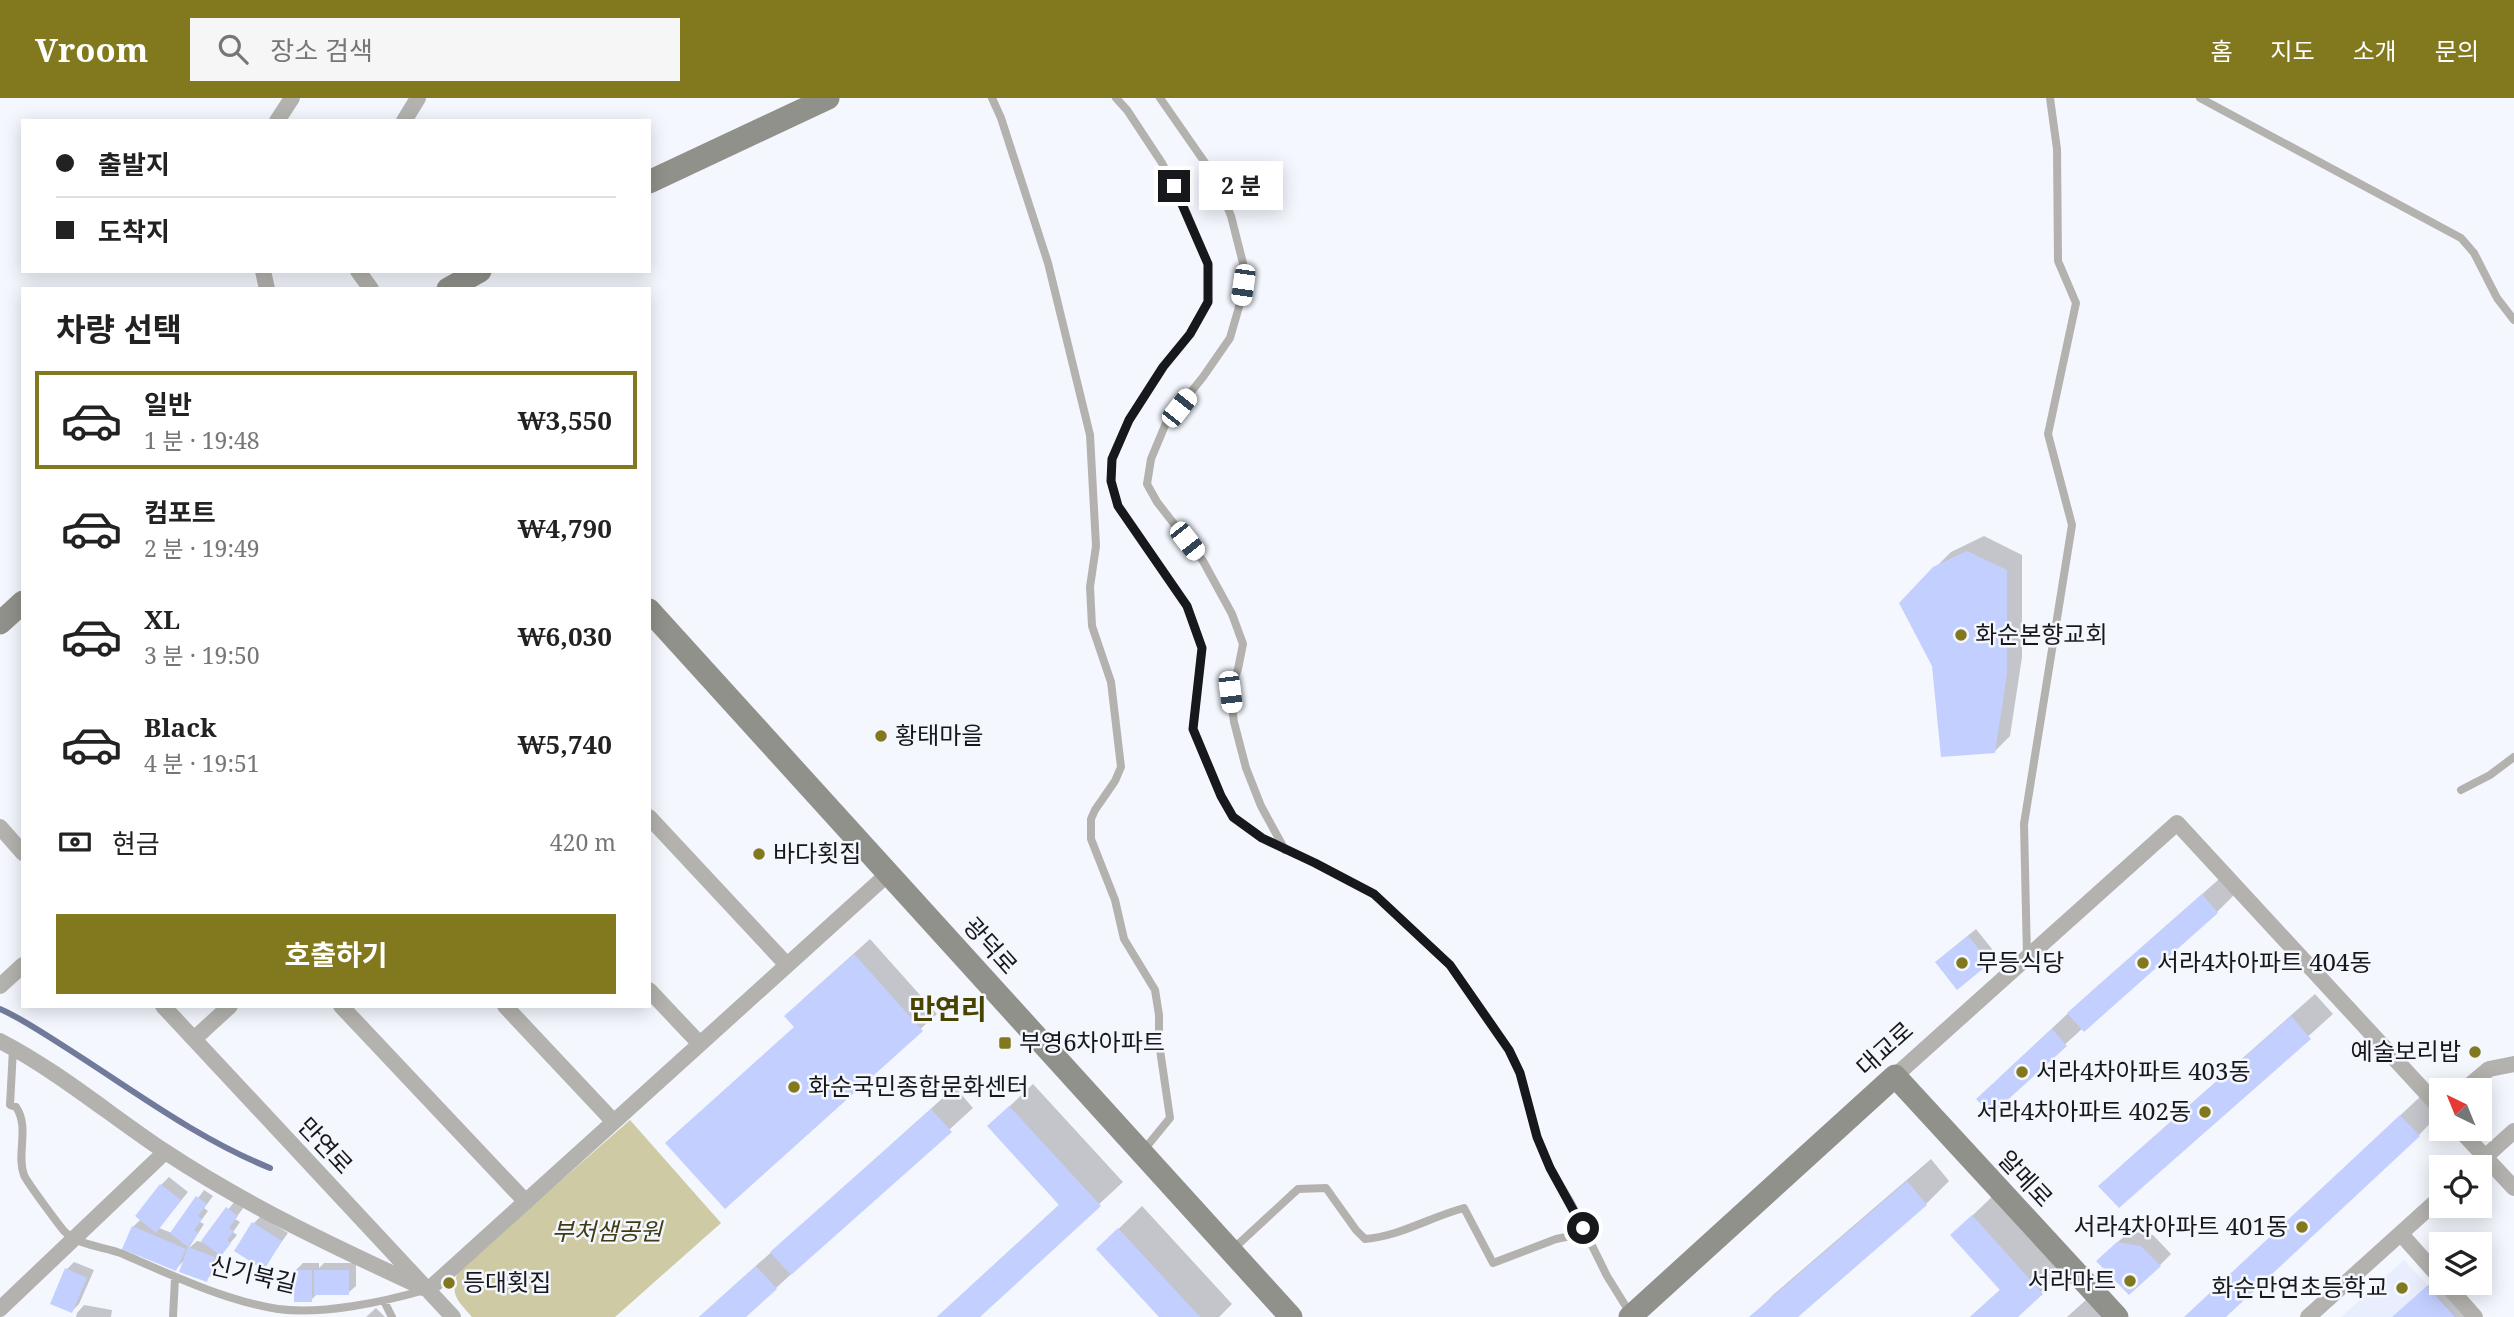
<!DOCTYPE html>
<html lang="ko">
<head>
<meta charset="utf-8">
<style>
	body { margin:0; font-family:"Noto Serif","Noto Sans KR",serif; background:#f6f6f6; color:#222; height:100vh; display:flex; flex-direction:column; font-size:26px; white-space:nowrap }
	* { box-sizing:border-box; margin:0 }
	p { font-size:23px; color:#767676 }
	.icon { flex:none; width:38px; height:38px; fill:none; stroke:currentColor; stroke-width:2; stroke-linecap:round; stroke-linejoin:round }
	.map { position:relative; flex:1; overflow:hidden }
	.panel { position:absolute; left:21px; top:189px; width:630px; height:721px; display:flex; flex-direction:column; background:#fff; border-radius:0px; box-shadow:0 4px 18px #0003 }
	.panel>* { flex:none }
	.top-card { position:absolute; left:21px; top:21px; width:630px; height:154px; border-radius:0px; box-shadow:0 4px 18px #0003; display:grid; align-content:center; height:154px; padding:0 35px; background:#fff }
	.needle { width:46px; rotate:317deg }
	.controls { position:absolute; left:2429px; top:980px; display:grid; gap:14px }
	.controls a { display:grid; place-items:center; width:63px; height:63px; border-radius:0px; background:#fff; box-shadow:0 4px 18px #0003; font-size:35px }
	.end { position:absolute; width:32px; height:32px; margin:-16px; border:9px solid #17181b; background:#fff; box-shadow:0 0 0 4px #fff }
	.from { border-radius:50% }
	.bubble { position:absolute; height:49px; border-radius:0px; background:#fff; box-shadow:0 4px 18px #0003; font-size:23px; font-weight:700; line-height:49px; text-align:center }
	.car { position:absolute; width:21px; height:42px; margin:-21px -10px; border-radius:9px; box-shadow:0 0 5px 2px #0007; background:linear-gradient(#fff 24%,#345 0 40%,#fff 0 76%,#345 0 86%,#fff 0) }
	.top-card b { display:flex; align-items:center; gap:24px; height:66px; font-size:26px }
	.top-card b+b { border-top:2px solid #e0e0e0 }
	.top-card i { width:18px; height:18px; background:#222 }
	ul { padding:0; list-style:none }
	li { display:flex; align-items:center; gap:21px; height:98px; margin:0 14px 10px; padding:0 21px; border:4px solid transparent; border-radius:0px }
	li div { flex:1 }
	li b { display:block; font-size:26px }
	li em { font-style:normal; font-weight:700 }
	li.selected { border-color:#82781d }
	li>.icon { width:63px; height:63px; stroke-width:1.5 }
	h2 { padding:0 35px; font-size:32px; line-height:84px }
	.pay { display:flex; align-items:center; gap:18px; height:77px; padding:0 35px; font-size:26px }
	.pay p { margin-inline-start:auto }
	.button { display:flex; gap:14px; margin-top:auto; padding:14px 35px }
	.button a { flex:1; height:80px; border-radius:0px; background:#82781d; color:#fff; font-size:28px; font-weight:700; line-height:80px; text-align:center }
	header { display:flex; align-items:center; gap:42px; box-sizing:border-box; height:98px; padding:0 35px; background:#82781d; color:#fff }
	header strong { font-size:33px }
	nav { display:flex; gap:38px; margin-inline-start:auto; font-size:24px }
	.search { width:490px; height:63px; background:#f6f6f6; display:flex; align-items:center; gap:18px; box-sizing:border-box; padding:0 24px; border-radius:0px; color:#767676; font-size:26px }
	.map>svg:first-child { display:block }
</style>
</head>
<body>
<header>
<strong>Vroom</strong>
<div class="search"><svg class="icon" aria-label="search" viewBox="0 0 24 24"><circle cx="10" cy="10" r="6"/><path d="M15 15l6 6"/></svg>장소 검색</div>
<nav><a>홈</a><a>지도</a><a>소개</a><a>문의</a></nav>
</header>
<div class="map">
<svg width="2514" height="1219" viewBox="0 0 2514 1219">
	<rect width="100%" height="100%" fill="#f4f7fe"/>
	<path fill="#e9eefe" d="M 2404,1162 L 2457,1219 L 2341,1219 Z"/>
	<path fill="#cecaa4" d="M 630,1022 L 721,1125 L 615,1219 L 472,1219 C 456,1201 450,1197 458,1173 Z"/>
	<path fill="#0003" d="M 1984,438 L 2022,457 L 2022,559 L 2010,638 L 1994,654 L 1934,471 L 1951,454 Z
		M 2226,775 L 2240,791 L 2217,814 L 2085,932 L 2083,930 L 1991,1014 L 2001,978 L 2093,892 Z
		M 1976,831 L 1996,856 L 1989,864 L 1944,857 Z
		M 870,841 L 937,916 L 725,1108 L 796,929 L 802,902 Z
		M 2315,896 L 2333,916 L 2119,1108 L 2101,1088 L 2124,1065 Z
		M 1033,986 L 1123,1084 L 977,1219 L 937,1219 L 1060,1106 L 989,1028 Z
		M 955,989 L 973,1010 L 776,1190 L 743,1219 L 699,1219 Z
		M 2424,995 L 2441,1014 L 2419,1037 L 2224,1219 L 2186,1219 Z
		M 1931,1061 L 1949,1083 L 1926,1106 L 1796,1219 L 1752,1219 L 1773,1197 Z
		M 169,1079 L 188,1094 L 159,1130 L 172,1135 L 204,1092 L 213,1098 L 204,1110 L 208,1113 L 200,1124 L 204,1126 L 188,1151 L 197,1143 L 202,1144 L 235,1103 L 244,1109 L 235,1121 L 240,1124 L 233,1134 L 237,1137 L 220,1157 L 214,1174 L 206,1182 L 186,1160 L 176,1171 L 133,1129 L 141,1121 L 161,1087 Z
		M 1996,1095 L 2065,1171 L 2015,1219 L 1970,1219 L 2001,1191 L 1952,1137 Z
		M 1142,1108 L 1232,1206 L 1219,1219 L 1161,1219 L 1098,1151 Z
		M 261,1118 L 288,1135 L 263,1170 L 236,1153 L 254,1125 Z
		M 2130,1133 L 2153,1137 L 2171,1156 L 2160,1167 L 2110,1151 Z
		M 74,1164 L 94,1172 L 79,1206 L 72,1213 L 67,1171 Z
		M 303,1165 L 319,1165 L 319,1170 L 324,1165 L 356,1165 L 356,1188 L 348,1195 L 318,1195 L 311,1202 L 295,1173 Z
		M 2440,1177 L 2477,1219 L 2393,1219 Z
		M 2087,1201 L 2104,1219 L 2067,1219 Z
		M 84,1207 L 112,1212 L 111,1219 L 76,1219 L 77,1215 Z
		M 376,1210 L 385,1219 L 366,1219 Z"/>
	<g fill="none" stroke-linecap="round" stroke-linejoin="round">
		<path stroke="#717a9a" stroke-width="6" d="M 0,911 C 23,921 44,936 65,949 C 133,992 196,1040 270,1070"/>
	</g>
	<path fill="#c3d0ff" d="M 1967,453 L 2007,472 L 2007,576 L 1995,655 L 1941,659 L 1932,568 L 1899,505 L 1933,469 Z
		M 2202,796 L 2218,815 L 2084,934 L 2067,915 Z
		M 1968,838 L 1990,865 L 1957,892 L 1935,864 Z
		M 854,856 L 923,933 L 725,1111 L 665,1045 L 794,929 L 784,918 Z
		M 2291,918 L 2311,941 L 2119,1110 L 2098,1088 Z
		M 2052,931 L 2067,948 L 1991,1017 L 1976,1001 Z
		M 1009,1008 L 1101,1108 L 980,1219 L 937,1219 L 1059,1107 L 987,1028 Z
		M 931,1011 L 952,1034 L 791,1177 L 770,1154 Z
		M 2400,1017 L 2420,1038 L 2226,1219 L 2184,1219 Z
		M 1907,1083 L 1927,1107 L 1798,1219 L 1749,1219 Z
		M 160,1086 L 181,1102 L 156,1135 L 135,1118 Z
		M 196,1098 L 207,1106 L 198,1118 L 202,1121 L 194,1132 L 198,1135 L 188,1149 L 170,1135 Z
		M 226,1109 L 238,1118 L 229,1130 L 234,1133 L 227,1142 L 231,1145 L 221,1158 L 201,1143 Z
		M 1972,1117 L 2043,1196 L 2018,1219 L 1970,1219 L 2000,1192 L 1950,1137 Z
		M 252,1124 L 282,1143 L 264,1172 L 234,1153 Z
		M 132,1128 L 186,1151 L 176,1173 L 122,1151 Z
		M 1118,1130 L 1200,1219 L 1159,1219 L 1096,1151 Z
		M 2117,1144 L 2141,1148 L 2161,1168 L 2129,1197 L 2096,1163 Z
		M 188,1149 L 215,1159 L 207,1184 L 179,1174 Z
		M 756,1168 L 777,1191 L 746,1219 L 699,1219 Z
		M 65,1170 L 87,1180 L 72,1215 L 50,1206 Z
		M 294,1172 L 312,1172 L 312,1204 L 294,1204 Z
		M 314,1172 L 349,1172 L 349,1197 L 314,1197 Z
		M 2427,1188 L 2455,1219 L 2392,1219 Z"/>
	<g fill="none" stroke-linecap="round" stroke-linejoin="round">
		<path stroke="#b3b2ae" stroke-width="8" d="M 992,0 L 1001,20 L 1048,165 L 1090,337 L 1096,448 L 1090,489 L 1092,528 L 1111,584 L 1121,669 L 1115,683 L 1095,712 L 1091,721 L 1091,741 L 1115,802 L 1124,841 L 1155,892 L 1159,917 L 1159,945 L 1170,1020 L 1143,1053
			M 1116,0 L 1127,12 L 1162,65 L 1185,111 L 1208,166 L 1208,204 L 1190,236 L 1163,269 L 1129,322 L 1112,361 L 1111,383 L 1118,408 L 1187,508 L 1202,550 L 1193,631 L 1221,698 L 1233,719 L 1262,740 L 1315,765 L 1374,796 L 1450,867 L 1509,952 L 1520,975 L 1537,1039 L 1550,1070 L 1571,1105 L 1607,1178 L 1630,1215
			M 1160,0 L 1215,79 L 1231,118 L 1245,173 L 1241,202 L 1230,240 L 1203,279 L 1166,325 L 1151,361 L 1147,386 L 1157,404 L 1203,463 L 1232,516 L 1243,546 L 1238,571 L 1230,594 L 1234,624 L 1246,670 L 1261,708 L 1285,752
			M 2200,0 L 2461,140 L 2474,155 L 2497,200 L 2514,222
			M 2461,692 L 2490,677 L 2514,659
			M 2027,859 L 2024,726 L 2072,427 L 2048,336 L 2076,205 L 2058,163 L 2057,51 L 2050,0
			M 13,951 L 10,1007 L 16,1009 C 30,1029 16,1057 24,1077 C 26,1083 59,1127 64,1133 C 80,1149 104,1148 123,1156 C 171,1177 226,1203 278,1211 C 322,1217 383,1204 425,1192
			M 1232,1152 L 1298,1091 L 1326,1090 L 1356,1132 L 1365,1141 C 1401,1138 1430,1119 1464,1110 L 1493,1165 L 1556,1141 L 1586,1135
			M 384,1203 L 392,1219
			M 173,1219 L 175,1180"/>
		<path stroke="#b3b2ae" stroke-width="16" d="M 277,23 L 292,0
			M 404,23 L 418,0
			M 263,173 L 267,191
			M 358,173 L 371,191
			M 649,719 L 787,867
			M 0,729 L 23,755
			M 0,888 L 23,867
			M 649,892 L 700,946
			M 163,908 L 453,1219
			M 341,908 L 526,1104
			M 505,908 L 614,1024
			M 194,941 L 230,908
			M 0,943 C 58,973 110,1017 164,1053 C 247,1108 337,1150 428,1192 L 889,775
			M 1895,978 L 2177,725 L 2441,1011
			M 2464,992 L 2489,971 L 2514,966
			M 2459,1031 L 2514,1090
			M 2474,1069 L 2514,1033
			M 2401,1136 L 2441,1181
			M 2445,1185 L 2475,1219
			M 0,1211 L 165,1054
			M 2308,1219 L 2441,1099"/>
		<path stroke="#91918b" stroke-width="23" d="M 649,84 L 828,0
			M 448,191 L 480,173
			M 649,512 L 1291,1219
			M 0,525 L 23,504
			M 1630,1219 L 1895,978 L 2117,1219"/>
	</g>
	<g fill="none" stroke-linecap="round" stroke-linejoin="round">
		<path stroke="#17181b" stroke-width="9" d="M 1174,88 L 1208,166 L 1208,204 L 1190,236 L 1163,269 L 1129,322 L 1112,361 L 1111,383 L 1118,408 L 1187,508 L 1202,550 L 1193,631 L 1221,698 L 1233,719 L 1262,740 L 1315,765 L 1374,796 L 1450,867 L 1509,952 L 1520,975 L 1537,1039 L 1550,1070 L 1583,1130"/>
	</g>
	<g fill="#82781d" stroke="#f4f7fe" stroke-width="2.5">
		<circle cx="1961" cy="537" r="7"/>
		<circle cx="881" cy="638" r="7"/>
		<circle cx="759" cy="756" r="7"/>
		<circle cx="1962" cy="865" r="7"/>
		<circle cx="2143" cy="865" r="7"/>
		<rect x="998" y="938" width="14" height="14" rx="3.5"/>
		<circle cx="2475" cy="954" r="7"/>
		<circle cx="2022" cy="974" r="7"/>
		<circle cx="794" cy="989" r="7"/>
		<circle cx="2205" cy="1014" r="7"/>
		<circle cx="2302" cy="1129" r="7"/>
		<circle cx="2130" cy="1183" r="7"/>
		<circle cx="449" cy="1185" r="7"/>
		<circle cx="2402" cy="1190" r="7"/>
	</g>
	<g text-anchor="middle" stroke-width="5" stroke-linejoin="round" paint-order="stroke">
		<g font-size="24" fill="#17181b" stroke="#f4f7fe" text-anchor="start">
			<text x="1975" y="545">화순본향교회</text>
			<text x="895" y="646">황태마을</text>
			<text x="773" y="764">바다횟집</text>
			<text x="1976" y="873">무등식당</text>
			<text x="2157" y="873">서라4차아파트 404동</text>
			<text x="1019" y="953">부영6차아파트</text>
			<text x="2461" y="962" text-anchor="end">예술보리밥</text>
			<text x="2036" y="982">서라4차아파트 403동</text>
			<text x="808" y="997">화순국민종합문화센터</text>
			<text x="2191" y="1022" text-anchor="end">서라4차아파트 402동</text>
			<text x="2288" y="1137" text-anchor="end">서라4차아파트 401동</text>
			<text x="2116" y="1191" text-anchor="end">서라마트</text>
			<text x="463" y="1193">등대횟집</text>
			<text x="2388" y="1198" text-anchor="end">화순만연초등학교</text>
		</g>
		<g font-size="24" fill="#17181b" stroke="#f4f7fe">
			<text transform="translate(990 848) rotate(48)" y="8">광덕로</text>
			<text transform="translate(1885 951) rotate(-42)" y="8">대교로</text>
			<text transform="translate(325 1048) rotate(47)" y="8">만연로</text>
			<text transform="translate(2025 1081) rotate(47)" y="8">알메로</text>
			<text transform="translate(253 1177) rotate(13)" y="8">신기북길</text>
		</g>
		<g font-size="24" font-style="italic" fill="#3f3b13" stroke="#f4f7fe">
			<text x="607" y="1142">부처샘공원</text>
		</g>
		<g font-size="28" font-weight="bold" fill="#494300" stroke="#f4f7fe">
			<text x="948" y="921">만연리</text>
		</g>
	</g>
</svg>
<div class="controls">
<a><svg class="needle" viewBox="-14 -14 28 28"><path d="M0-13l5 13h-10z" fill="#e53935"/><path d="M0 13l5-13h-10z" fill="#767676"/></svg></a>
<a><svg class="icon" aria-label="locate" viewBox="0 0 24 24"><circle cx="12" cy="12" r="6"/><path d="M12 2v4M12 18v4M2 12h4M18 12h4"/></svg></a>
<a><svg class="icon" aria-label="layers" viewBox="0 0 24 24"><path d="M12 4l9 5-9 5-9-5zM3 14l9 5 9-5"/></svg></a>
</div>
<i class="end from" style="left:1583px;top:1130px"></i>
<i class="end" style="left:1174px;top:88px"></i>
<div class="bubble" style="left:1199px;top:63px;width:84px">2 분</div>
<i class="car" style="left:1243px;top:187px;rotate:188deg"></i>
<i class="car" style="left:1179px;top:310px;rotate:38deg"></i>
<i class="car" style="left:1187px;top:443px;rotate:142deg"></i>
<i class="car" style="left:1230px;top:594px;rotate:173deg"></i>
<div class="top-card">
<b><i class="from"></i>출발지</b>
<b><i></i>도착지</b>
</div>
<section class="panel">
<h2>차량 선택</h2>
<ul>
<li class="selected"><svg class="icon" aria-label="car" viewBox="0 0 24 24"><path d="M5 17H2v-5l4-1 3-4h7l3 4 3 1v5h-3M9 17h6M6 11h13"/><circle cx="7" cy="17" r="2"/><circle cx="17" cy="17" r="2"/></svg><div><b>일반</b><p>1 분 · 19:48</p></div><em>₩3,550</em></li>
<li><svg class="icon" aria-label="car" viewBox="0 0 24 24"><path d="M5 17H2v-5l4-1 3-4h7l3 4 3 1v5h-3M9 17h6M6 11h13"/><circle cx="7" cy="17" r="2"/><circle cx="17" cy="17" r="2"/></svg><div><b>컴포트</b><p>2 분 · 19:49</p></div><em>₩4,790</em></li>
<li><svg class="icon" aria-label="car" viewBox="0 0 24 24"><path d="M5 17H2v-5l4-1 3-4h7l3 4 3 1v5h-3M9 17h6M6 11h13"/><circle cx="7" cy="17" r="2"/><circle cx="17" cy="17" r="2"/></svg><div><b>XL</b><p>3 분 · 19:50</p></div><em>₩6,030</em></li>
<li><svg class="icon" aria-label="car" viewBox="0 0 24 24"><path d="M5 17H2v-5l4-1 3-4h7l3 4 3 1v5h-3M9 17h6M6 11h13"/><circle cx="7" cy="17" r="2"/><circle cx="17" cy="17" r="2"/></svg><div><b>Black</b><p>4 분 · 19:51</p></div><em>₩5,740</em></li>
</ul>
<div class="pay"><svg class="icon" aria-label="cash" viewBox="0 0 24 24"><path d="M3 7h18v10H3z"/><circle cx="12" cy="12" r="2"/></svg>현금<p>420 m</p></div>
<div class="button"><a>호출하기</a></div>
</section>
</div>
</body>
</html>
